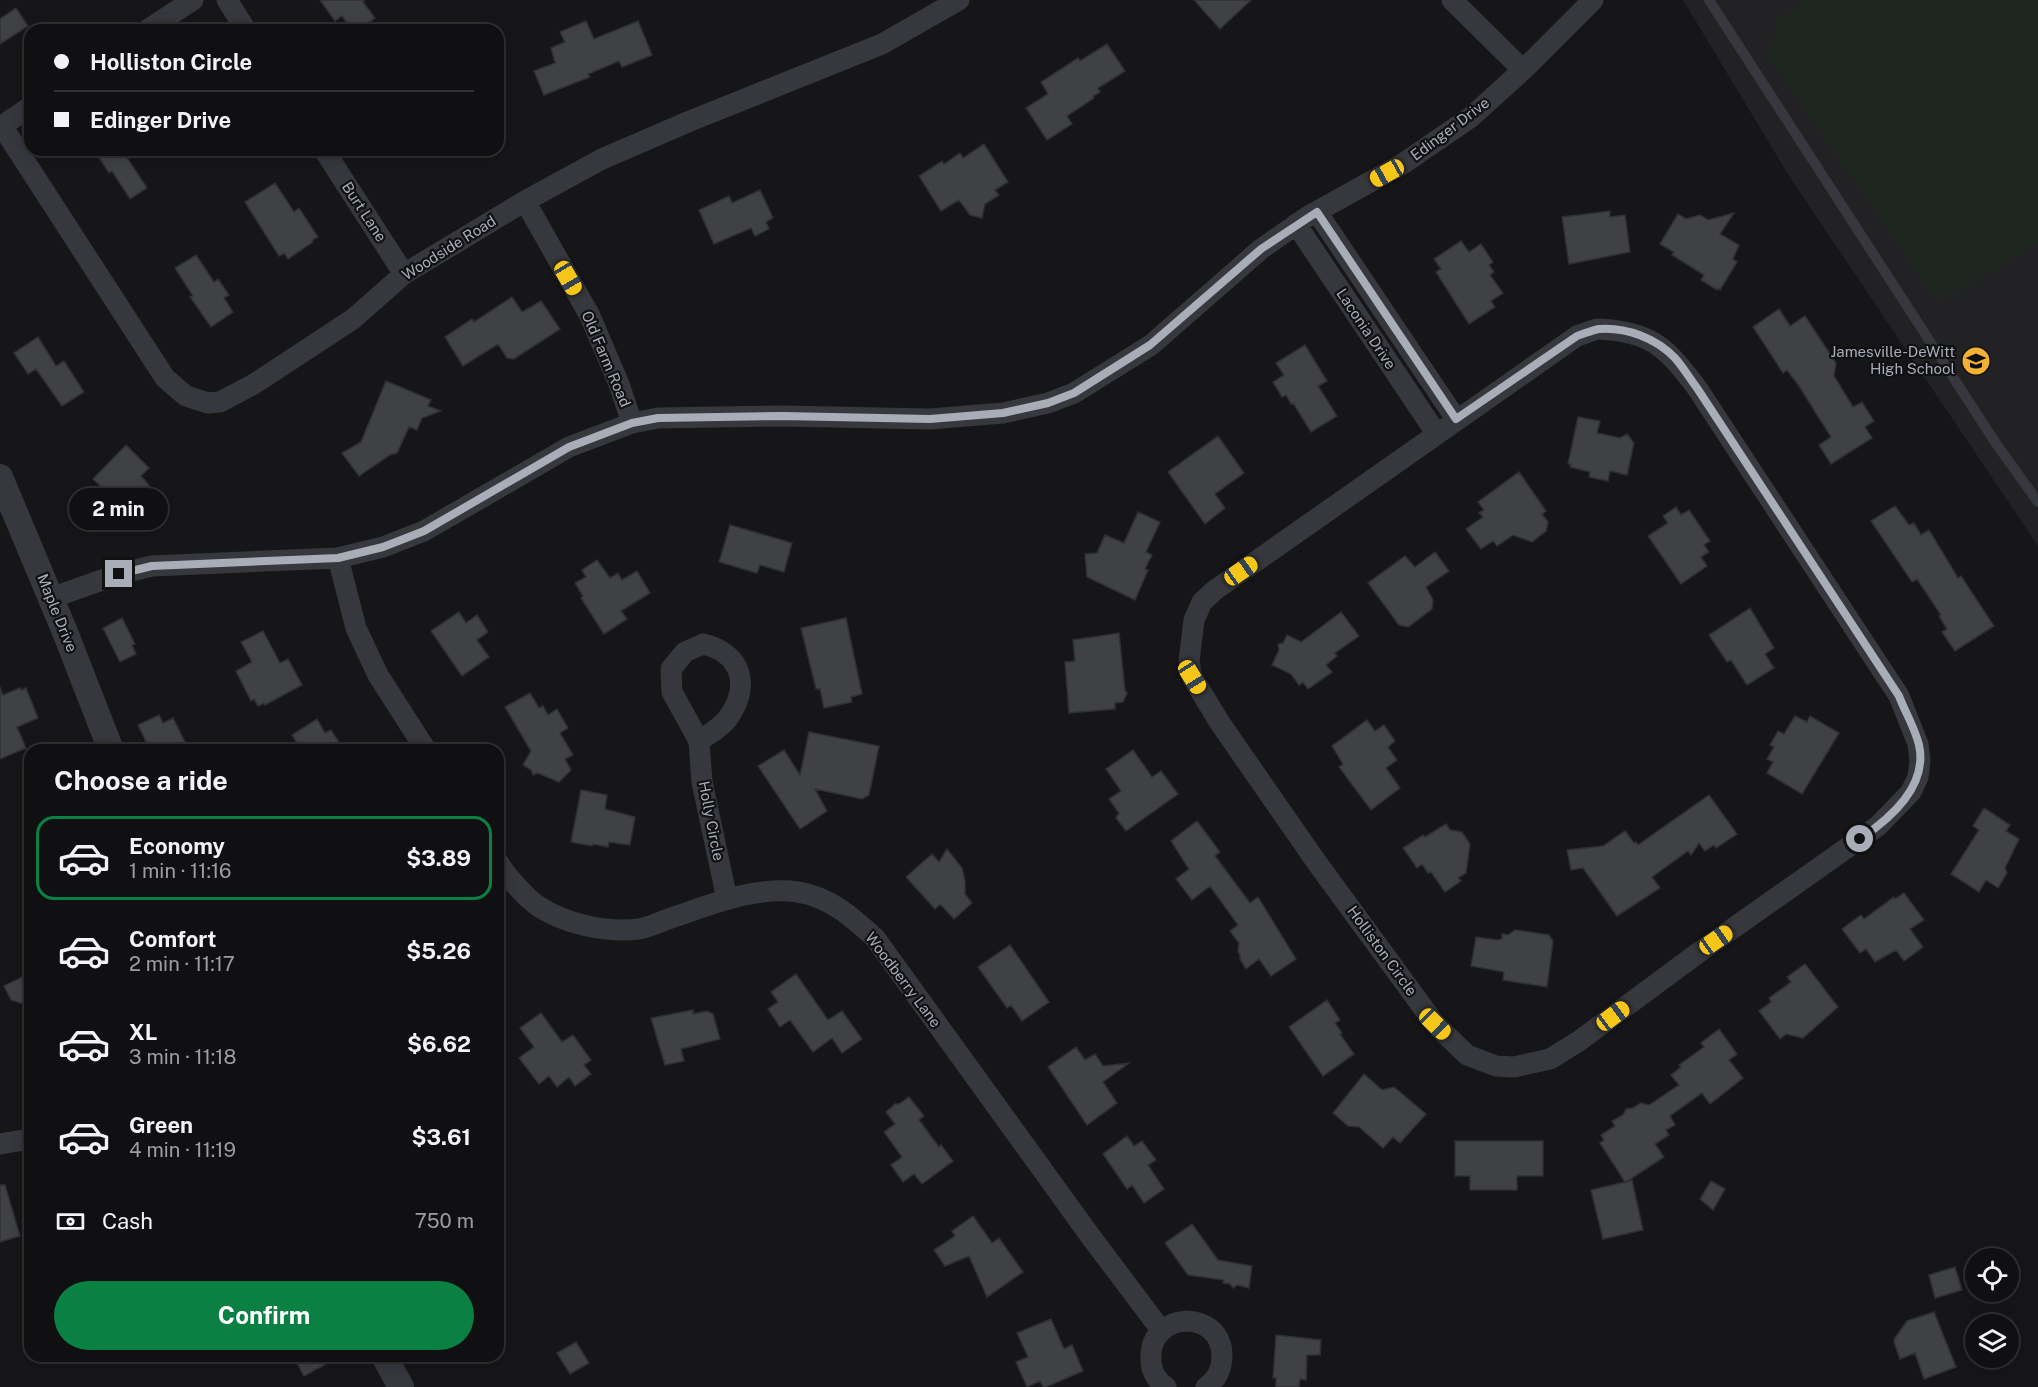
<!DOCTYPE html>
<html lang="en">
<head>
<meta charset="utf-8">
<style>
	body { margin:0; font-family:"Public Sans",sans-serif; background:#19191b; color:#f1f3f6; height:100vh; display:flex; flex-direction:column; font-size:22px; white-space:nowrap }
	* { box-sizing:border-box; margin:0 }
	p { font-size:20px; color:#9c9d9f }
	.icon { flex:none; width:33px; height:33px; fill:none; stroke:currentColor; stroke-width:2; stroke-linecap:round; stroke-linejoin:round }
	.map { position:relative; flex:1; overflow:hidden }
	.side { position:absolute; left:24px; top:744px; width:480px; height:618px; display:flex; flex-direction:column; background:#101012; border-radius:18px; box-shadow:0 3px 15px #0003,0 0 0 2px #303032 }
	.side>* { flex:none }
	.hud { position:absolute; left:24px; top:24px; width:480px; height:132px; border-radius:18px; box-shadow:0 3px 15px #0003,0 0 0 2px #303032; display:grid; align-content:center; height:132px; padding:0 30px; background:#101012 }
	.fabs { position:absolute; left:1965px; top:1248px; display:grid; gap:12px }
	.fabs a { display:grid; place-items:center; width:54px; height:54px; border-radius:50%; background:#101012; box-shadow:0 3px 15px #0003,0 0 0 2px #303032; font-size:30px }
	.end { position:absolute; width:27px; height:27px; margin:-14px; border:8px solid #a8adb8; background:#111; box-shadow:0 0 0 3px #111 }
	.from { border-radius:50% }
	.bubble { position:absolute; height:42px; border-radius:21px; background:#101012; box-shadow:0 3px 15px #0003,0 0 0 2px #303032; font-size:20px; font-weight:700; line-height:42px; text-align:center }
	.car { position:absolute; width:18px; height:36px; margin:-18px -9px; border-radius:8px; box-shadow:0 0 4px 2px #0007; background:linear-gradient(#f5c518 24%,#345 0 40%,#f5c518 0 76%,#345 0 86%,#f5c518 0) }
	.hud b { display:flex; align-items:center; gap:21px; height:57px; font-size:22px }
	.hud b+b { border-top:2px solid #303032 }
	.hud i { width:15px; height:15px; background:#f1f3f6 }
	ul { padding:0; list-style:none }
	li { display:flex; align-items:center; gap:18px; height:84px; margin:0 12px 9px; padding:0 18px; border:3px solid transparent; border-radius:18px }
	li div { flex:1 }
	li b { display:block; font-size:22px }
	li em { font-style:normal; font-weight:700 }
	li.active { border-color:#0b8043 }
	li>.icon { width:54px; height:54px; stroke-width:1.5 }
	h2 { padding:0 30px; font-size:27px; line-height:72px }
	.pay { display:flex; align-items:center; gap:15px; height:66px; padding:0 30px; font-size:22px }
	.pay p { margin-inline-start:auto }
	.primary-button { display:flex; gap:12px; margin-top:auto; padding:12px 30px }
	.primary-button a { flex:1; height:69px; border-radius:36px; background:#0b8043; color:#fff; font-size:24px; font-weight:700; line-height:69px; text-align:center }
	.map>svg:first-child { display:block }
</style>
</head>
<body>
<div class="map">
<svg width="2038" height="1387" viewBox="0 0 2038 1387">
	<rect width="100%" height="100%" fill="#161618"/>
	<path fill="#222225" d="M 1683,0 L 2038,0 L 2038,546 L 1789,176 Z"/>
	<path fill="#1e261f" d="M 1810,0 L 2038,0 L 2038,242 L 1970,285 L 1937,301 L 1768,56 L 1779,18 Z"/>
	<path fill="#404145" stroke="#303034" stroke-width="1.5" d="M 320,0 L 365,0 L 363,2 L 375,18 L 359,30 L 352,30 L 342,16 L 335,21 Z
		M 1194,0 L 1251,0 L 1220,29 Z
		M 16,8 L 28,26 L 0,44 L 0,19 Z
		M 586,21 L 594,39 L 638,21 L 652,55 L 622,67 L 619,61 L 588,74 L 590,77 L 544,95 L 534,71 L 555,63 L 551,48 L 565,42 L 560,32 Z
		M 1107,44 L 1125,71 L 1098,88 L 1100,92 L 1093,96 L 1094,98 L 1067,116 L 1072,124 L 1047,140 L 1026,108 L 1048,94 L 1041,82 L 1078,58 L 1080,61 Z
		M 984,144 L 1008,182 L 995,190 L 999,195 L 985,204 L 982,218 L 970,215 L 959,200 L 941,211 L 919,176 L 942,161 L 944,164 L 960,153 L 963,158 Z
		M 94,150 L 122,150 L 147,188 L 130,199 L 112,171 L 109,173 Z
		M 275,183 L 294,212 L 299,208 L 318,237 L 312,240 L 313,242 L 288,259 L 284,253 L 279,256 L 245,202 Z
		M 760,190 L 773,218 L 766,222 L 769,229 L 755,236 L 751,228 L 714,244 L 699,210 L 729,196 L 732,203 Z
		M 1610,211 L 1610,217 L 1625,215 L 1630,252 L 1569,264 L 1562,217 Z
		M 1734,213 L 1720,234 L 1739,245 L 1733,259 L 1737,262 L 1720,290 L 1718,288 L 1717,290 L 1701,280 L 1704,275 L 1672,255 L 1674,252 L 1660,244 L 1678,214 L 1686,219 L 1700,215 L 1708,220 Z
		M 1461,241 L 1469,252 L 1481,244 L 1493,262 L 1489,265 L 1494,272 L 1490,275 L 1503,293 L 1491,301 L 1495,307 L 1469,324 L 1436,272 L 1441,269 L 1434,259 Z
		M 196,255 L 214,282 L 218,279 L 229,295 L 224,298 L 233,312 L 211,327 L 190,297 L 193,296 L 175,268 Z
		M 512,297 L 522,312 L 541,301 L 560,329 L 514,359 L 507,358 L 498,344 L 463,366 L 445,337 L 472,319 L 474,322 Z
		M 1779,309 L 1790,326 L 1805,316 L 1836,363 L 1834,376 L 1853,407 L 1862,402 L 1874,421 L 1865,427 L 1872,438 L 1831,464 L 1819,445 L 1831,437 L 1799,386 L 1787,370 L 1783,373 L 1753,327 Z
		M 38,337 L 56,366 L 64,361 L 84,392 L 62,406 L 36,369 L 28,374 L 14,353 Z
		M 1305,345 L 1327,381 L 1318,386 L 1337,416 L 1311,432 L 1293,403 L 1291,404 L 1286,395 L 1282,397 L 1273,382 L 1284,375 L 1276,363 Z
		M 386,381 L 431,400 L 428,406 L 441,411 L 422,418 L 417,430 L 409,427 L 397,453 L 390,455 L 359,476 L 342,453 L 361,442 Z
		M 1578,417 L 1600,421 L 1597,433 L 1620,438 L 1627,434 L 1634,443 L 1627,475 L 1610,471 L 1608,481 L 1589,477 L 1590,472 L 1570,467 L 1571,464 L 1568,464 Z
		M 1218,436 L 1244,473 L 1215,494 L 1225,508 L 1205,524 L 1168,472 Z
		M 126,445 L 149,468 L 141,476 L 149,485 L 125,510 L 93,479 Z
		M 1519,472 L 1546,511 L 1542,514 L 1548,522 L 1546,531 L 1532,542 L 1513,535 L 1497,546 L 1493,541 L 1481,549 L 1466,529 L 1483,517 L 1479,513 L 1484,510 L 1478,502 Z
		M 1895,506 L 1909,525 L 1914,523 L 1921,535 L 1929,530 L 1958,578 L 1961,576 L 1994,626 L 1955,651 L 1942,632 L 1947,629 L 1939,616 L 1941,615 L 1917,579 L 1912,582 L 1871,521 Z
		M 1676,507 L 1681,515 L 1689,510 L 1710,541 L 1704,545 L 1709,552 L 1701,557 L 1707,566 L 1681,584 L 1648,536 L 1668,523 L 1663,516 Z
		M 1138,512 L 1160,522 L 1146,552 L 1152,555 L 1145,569 L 1148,570 L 1135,600 L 1087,577 L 1085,554 L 1097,553 L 1105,535 L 1124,543 Z
		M 730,525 L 792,543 L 784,572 L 760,565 L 757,573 L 719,562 Z
		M 1435,552 L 1449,571 L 1426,587 L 1433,600 L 1432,609 L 1408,627 L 1399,625 L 1368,583 L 1405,556 L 1415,567 Z
		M 597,560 L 610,578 L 618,573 L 622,580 L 637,571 L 650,593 L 621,611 L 627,619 L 604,634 L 581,598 L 583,596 L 575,583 L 586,577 L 582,570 Z
		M 1750,608 L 1774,648 L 1765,654 L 1774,668 L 1747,685 L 1731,660 L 1727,662 L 1709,635 Z
		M 459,612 L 466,623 L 477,615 L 488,632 L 477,640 L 489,657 L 462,676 L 431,631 Z
		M 1341,612 L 1359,636 L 1335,653 L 1337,656 L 1326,665 L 1332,672 L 1308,689 L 1303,682 L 1299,685 L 1291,674 L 1272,665 L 1279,650 L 1278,644 L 1283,643 L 1287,635 L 1301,642 Z
		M 122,618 L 135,644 L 132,645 L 136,654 L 120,662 L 103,628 Z
		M 846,618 L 862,694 L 851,697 L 852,702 L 824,708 L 820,689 L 816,689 L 801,628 Z
		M 263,631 L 280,663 L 288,659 L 302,685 L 265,705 L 264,703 L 258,706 L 254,699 L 251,701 L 236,671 L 252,662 L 241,642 Z
		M 1119,633 L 1125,690 L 1127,693 L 1123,702 L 1115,703 L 1115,709 L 1069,713 L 1065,662 L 1075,661 L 1073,640 Z
		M 0,687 L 3,695 L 20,688 L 21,690 L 26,688 L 38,718 L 17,727 L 26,748 L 0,759 Z
		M 530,693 L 539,708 L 543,706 L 548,715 L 557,709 L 568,728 L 560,733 L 573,755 L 565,759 L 571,770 L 559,782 L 538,773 L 533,775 L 531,770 L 523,765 L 531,751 L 505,707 Z
		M 159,715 L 163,723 L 173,718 L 189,750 L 150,750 L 138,725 Z
		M 1795,716 L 1807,722 L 1810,716 L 1839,733 L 1802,794 L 1767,773 L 1773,762 L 1767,759 L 1774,747 L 1770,745 L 1778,731 L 1784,734 Z
		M 317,719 L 325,733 L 331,730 L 344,750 L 300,750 L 301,749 L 292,735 Z
		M 1367,720 L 1375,731 L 1384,725 L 1395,741 L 1388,747 L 1397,760 L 1386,768 L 1400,788 L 1371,810 L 1339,767 L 1343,764 L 1332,746 Z
		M 809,732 L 879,746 L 869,795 L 862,799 L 815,789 L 827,811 L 800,829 L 758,766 L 784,750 L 800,775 Z
		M 1133,750 L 1152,777 L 1161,771 L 1178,794 L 1126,831 L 1116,818 L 1119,813 L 1109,799 L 1121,791 L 1106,769 Z
		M 581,790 L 607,795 L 605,809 L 635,817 L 630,845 L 609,842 L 608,847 L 593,844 L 592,846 L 571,842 Z
		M 1709,795 L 1737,834 L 1716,848 L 1714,845 L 1705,851 L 1699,843 L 1691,855 L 1688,851 L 1652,877 L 1660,888 L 1617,916 L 1583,868 L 1571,870 L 1567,850 L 1603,846 L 1625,831 L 1634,843 L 1636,842 L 1638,845 Z
		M 1984,808 L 2010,825 L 2006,831 L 2019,839 L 2005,868 L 2007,873 L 1998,888 L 1986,880 L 1979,892 L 1951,874 L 1979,830 L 1973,826 Z
		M 1197,821 L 1220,852 L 1215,856 L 1250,903 L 1258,897 L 1296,959 L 1271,976 L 1259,959 L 1246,969 L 1240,959 L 1240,955 L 1238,951 L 1239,943 L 1230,931 L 1238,925 L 1210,886 L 1192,900 L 1176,879 L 1189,869 L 1171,841 Z
		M 1446,824 L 1450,830 L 1462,832 L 1470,844 L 1466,873 L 1458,878 L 1461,881 L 1445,892 L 1431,872 L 1428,873 L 1422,864 L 1417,868 L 1403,848 L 1423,835 L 1425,837 Z
		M 947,849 L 962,868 L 965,881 L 965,894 L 972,903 L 954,919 L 940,904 L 935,909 L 906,877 L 932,854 L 939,862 Z
		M 1904,893 L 1924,920 L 1910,929 L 1923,947 L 1904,961 L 1896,950 L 1875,962 L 1866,949 L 1860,953 L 1842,929 L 1861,915 L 1864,919 L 1894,897 L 1895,899 Z
		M 1515,930 L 1549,935 L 1553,941 L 1547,987 L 1503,980 L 1504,972 L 1471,966 L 1476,937 L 1498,940 L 1502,939 L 1502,934 L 1508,935 Z
		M 1010,945 L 1049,1002 L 1022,1021 L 1011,1005 L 1007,1008 L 978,967 Z
		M 1805,964 L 1838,1007 L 1803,1038 L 1786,1034 L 1780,1039 L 1759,1011 L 1771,1002 L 1769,998 L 1791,982 L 1787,977 Z
		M 30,973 L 30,1006 L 11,1000 L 4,986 Z
		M 796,974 L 828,1020 L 842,1011 L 862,1039 L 842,1053 L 832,1038 L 813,1052 L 790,1020 L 780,1027 L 768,1009 L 778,1002 L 771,992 Z
		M 1327,1000 L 1340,1020 L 1335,1023 L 1342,1033 L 1340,1034 L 1354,1054 L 1323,1076 L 1289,1027 Z
		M 693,1010 L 693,1014 L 707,1011 L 713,1014 L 720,1039 L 681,1049 L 684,1061 L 665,1065 L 651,1018 Z
		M 541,1013 L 562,1042 L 573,1035 L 591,1060 L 584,1065 L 591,1074 L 575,1086 L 569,1077 L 557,1087 L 549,1076 L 539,1084 L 519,1058 L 534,1047 L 520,1028 Z
		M 1719,1029 L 1737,1054 L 1729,1060 L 1743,1078 L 1710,1104 L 1702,1093 L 1670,1116 L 1675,1125 L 1666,1130 L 1669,1135 L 1655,1144 L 1664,1157 L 1626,1182 L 1632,1180 L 1643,1230 L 1603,1239 L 1591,1190 L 1625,1182 L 1600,1143 L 1604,1140 L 1601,1135 L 1615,1126 L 1612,1121 L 1623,1115 L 1626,1109 L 1633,1108 L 1641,1103 L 1649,1105 L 1679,1085 L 1671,1075 L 1681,1067 L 1679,1065 L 1704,1047 L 1701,1043 Z
		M 1076,1047 L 1085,1060 L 1095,1054 L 1103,1066 L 1129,1063 L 1103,1082 L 1117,1103 L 1087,1125 L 1048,1067 Z
		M 1364,1074 L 1382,1090 L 1394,1087 L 1426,1114 L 1400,1143 L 1393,1137 L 1383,1148 L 1359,1127 L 1348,1126 L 1333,1113 Z
		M 909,1097 L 924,1116 L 919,1120 L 939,1147 L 941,1145 L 953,1161 L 922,1184 L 914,1174 L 903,1182 L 891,1165 L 902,1157 L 884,1132 L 895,1124 L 886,1112 L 895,1104 L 899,1104 Z
		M 1127,1136 L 1134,1146 L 1142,1141 L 1156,1160 L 1148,1165 L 1164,1189 L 1144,1203 L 1132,1185 L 1127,1189 L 1103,1154 Z
		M 1455,1141 L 1543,1141 L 1543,1176 L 1517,1176 L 1517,1190 L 1470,1190 L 1470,1176 L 1455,1176 Z
		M 1711,1181 L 1725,1189 L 1713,1210 L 1700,1199 Z
		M 0,1185 L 5,1185 L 20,1236 L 0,1242 Z
		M 973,1216 L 992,1243 L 999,1238 L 1023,1272 L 987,1297 L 969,1256 L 945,1266 L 934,1250 L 955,1236 L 952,1231 Z
		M 1192,1224 L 1218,1260 L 1252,1266 L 1249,1288 L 1237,1285 L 1233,1288 L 1230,1284 L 1223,1283 L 1224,1280 L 1188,1275 L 1165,1243 Z
		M 1955,1267 L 1962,1290 L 1935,1298 L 1929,1275 Z
		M 1934,1312 L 1956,1367 L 1924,1379 L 1915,1353 L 1900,1359 L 1894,1342 L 1895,1338 L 1907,1321 Z
		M 1051,1319 L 1064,1349 L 1072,1345 L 1083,1371 L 1046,1387 L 1043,1387 L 1040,1381 L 1027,1387 L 1016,1362 L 1028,1357 L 1017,1333 Z
		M 1276,1335 L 1321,1340 L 1320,1355 L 1307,1355 L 1306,1380 L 1300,1379 L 1299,1387 L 1276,1387 L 1276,1378 L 1273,1378 Z
		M 576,1342 L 589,1363 L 570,1374 L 557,1353 Z
		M 293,1356 L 341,1356 L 304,1376 Z"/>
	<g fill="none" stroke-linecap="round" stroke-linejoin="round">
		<path stroke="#37383d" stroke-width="10" d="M 1709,0 L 1995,442 L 2038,502"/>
		<path stroke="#37383d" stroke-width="21" d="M 227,0 L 246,30
			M 1452,0 L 1523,70
			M 147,30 L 193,0
			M 2,126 L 165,378 L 186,396 L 208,403 L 220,402 L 254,384 L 353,319 L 404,274 L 525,201 L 602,159 L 690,121 L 882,44 L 959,0
			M 0,127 L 30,107
			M 324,150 L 404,274
			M 525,201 L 590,316 L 619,384 L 632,423
			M 1317,212 L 1456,419
			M 1296,224 L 1436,433
			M 1597,329 C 1651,331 1666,347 1697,388 L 1899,696 L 1918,744 L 1920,761 L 1918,777 L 1911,792 L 1878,826 L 1698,953 L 1579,1041 L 1550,1059 L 1514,1067 L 1496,1066 L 1467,1055 L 1435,1024 L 1315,860 L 1220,723 L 1192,677 L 1189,661 L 1194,620 L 1202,602 L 1215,590 L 1577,336 Z
			M 338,558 L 356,628 L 378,675 L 426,750
			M 51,598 L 119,574 L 152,566 L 338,558 L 383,547 L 424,531 L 569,447 L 632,423 L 658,418 L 783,416 L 930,419 L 1003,413 L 1048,403 L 1074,393 L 1151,345 L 1261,249 L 1307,217 L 1404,163 L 1471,117 L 1523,70 L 1593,0
			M 703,644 C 742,653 751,686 728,718 C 721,728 709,734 699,741 L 672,692 L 671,669 L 685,652 Z
			M 699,741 L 702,782 L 727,899
			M 498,862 C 506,875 525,897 538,906 C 565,924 606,933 639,929 C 650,927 662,921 674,917 C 713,904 756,886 798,892 C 830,897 853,918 875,938 L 1091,1237 L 1161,1330
			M 0,1144 L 30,1139
			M 1166,1387 C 1157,1381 1151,1371 1151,1360 C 1148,1310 1222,1308 1222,1356 C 1222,1368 1217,1380 1206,1387"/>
		<path stroke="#37383d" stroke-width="26" d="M 0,477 L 65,632 L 111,750
			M 384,1356 L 401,1387"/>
	</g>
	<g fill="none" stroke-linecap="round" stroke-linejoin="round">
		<path stroke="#a8adb8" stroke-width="8" d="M 119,574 L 152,566 L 338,558 L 383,547 L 424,531 L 569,447 L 632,423 L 658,418 L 783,416 L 930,419 L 1003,413 L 1048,403 L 1074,393 L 1150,345 L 1261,249 L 1317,212 L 1456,419 L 1577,336 C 1584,334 1592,330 1599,329 C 1626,327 1656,338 1675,358 C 1683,367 1690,379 1697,388 L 1899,696 C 1905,712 1915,728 1919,745 C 1928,786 1891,818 1860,839"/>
	</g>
	<defs>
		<g id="school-disc" transform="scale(1.5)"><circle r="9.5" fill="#f2b134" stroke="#111113"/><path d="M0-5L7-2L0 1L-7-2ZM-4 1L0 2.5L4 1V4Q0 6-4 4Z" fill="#111"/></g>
	</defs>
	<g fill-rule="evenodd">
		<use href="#school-disc" x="1976" y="361"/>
	</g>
	<g text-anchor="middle" stroke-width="4.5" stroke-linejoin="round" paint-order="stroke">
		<g font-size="15" fill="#a8adb8" stroke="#111113">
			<text transform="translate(1450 129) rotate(-37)" y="5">Edinger Drive</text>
			<text transform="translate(364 212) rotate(57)" y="5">Burt Lane</text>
			<text transform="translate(449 248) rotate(-32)" y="5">Woodside Road</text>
			<text transform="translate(1366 329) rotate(56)" y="5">Laconia Drive</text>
			<text transform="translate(606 359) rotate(67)" y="5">Old Farm Road</text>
			<text transform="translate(57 613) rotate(68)" y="5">Maple Drive</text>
			<text transform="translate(711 821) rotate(79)" y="5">Holly Circle</text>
			<text transform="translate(1382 951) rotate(54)" y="5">Holliston Circle</text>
			<text transform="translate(903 980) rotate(53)" y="5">Woodberry Lane</text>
		</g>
		<g font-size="15" fill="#a8adb8" stroke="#111113" text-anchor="end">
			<text x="1955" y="357">Jamesville-DeWitt<tspan x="1955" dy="17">High School</tspan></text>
		</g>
	</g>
</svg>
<div class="fabs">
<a><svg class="icon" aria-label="locate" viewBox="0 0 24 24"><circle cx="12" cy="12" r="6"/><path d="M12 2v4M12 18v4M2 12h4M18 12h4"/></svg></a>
<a><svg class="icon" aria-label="layers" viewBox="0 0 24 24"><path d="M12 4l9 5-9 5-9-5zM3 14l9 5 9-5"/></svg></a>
</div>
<i class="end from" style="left:1860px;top:839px"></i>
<i class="end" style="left:119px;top:574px"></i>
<div class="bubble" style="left:69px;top:488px;width:99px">2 min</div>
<i class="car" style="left:1387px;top:173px;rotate:241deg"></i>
<i class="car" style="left:568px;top:278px;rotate:150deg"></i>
<i class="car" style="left:1241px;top:571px;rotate:55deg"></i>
<i class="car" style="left:1192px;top:677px;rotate:148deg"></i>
<i class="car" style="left:1716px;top:940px;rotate:55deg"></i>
<i class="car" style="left:1613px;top:1016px;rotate:53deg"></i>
<i class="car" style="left:1435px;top:1024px;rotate:134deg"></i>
<div class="hud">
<b><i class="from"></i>Holliston Circle</b>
<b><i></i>Edinger Drive</b>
</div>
<section class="side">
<h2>Choose a ride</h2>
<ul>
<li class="active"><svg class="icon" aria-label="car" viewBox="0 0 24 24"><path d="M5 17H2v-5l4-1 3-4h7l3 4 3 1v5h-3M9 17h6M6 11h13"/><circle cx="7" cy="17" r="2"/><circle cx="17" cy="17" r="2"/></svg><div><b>Economy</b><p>1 min · 11:16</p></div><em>$3.89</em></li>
<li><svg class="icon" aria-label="car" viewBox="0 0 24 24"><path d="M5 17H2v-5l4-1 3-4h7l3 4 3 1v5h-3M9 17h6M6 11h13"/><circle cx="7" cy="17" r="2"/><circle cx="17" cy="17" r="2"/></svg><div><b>Comfort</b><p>2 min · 11:17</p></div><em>$5.26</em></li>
<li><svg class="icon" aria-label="car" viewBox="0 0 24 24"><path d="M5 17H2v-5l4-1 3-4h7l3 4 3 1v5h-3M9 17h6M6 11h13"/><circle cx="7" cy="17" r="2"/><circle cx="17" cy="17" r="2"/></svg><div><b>XL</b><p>3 min · 11:18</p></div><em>$6.62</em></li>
<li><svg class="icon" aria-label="car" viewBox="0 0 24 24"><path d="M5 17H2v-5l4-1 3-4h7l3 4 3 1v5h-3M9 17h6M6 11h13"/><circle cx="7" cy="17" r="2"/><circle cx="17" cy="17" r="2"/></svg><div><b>Green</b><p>4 min · 11:19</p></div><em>$3.61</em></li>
</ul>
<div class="pay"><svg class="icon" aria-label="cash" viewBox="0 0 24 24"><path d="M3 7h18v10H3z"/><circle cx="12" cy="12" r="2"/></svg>Cash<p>750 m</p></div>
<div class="primary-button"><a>Confirm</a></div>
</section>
</div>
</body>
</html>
